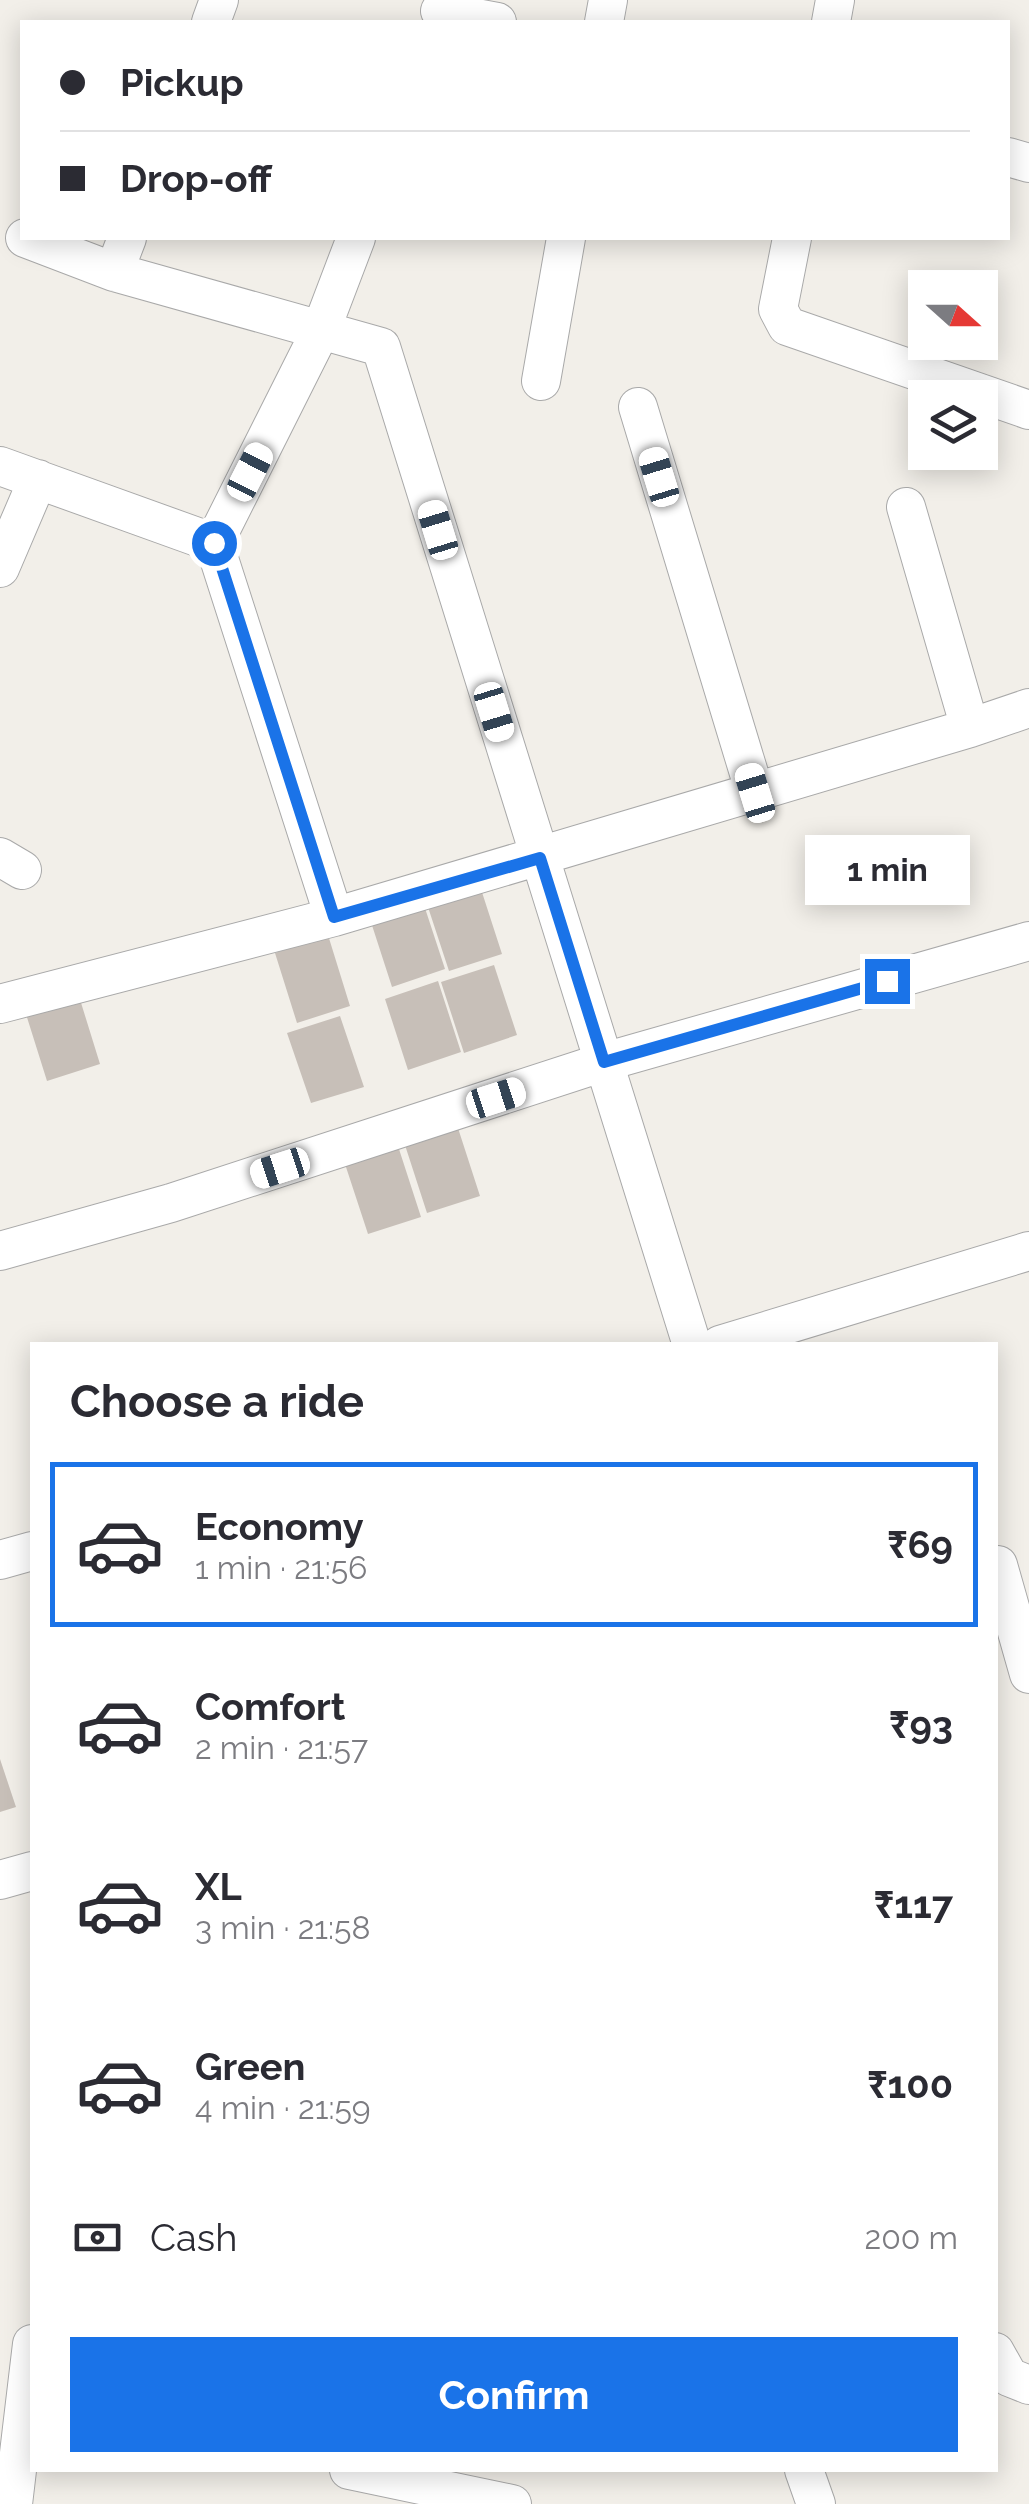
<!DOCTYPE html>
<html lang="en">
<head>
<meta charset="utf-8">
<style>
	body { margin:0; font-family:Raleway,sans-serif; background:#f7f7f7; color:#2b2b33; height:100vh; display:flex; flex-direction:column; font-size:38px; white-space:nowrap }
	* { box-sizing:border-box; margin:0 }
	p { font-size:32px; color:#7c7c81 }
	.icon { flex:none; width:55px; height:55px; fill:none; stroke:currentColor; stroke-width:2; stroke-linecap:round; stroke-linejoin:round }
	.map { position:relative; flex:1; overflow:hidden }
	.sheet { position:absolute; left:30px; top:1342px; width:968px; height:1130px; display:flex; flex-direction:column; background:#fff; border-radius:0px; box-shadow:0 5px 25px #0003 }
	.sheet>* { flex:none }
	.banner { position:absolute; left:20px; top:20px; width:990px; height:220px; border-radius:0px; box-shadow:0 5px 25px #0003; display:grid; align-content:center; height:220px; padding:0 40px; background:#fff }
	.needle { width:65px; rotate:111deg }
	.buttons { position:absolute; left:908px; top:270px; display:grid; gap:20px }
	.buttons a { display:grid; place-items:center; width:90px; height:90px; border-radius:0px; background:#fff; box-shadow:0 5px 25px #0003; font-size:50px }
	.end { position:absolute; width:45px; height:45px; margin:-22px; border:12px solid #1a73e8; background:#fff; box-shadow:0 0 0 5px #fff }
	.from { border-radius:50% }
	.bubble { position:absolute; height:70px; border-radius:0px; background:#fff; box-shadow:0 5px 25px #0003; font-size:32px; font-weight:700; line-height:70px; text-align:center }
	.car { position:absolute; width:30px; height:60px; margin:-30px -15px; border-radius:12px; box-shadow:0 0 8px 2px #0007; background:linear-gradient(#fff 24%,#345 0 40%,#fff 0 76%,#345 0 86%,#fff 0) }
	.banner b { display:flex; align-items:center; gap:35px; height:95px; font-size:38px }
	.banner b+b { border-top:2px solid #e1e1e2 }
	.banner i { width:25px; height:25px; background:#2b2b33 }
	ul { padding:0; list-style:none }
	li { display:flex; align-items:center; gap:30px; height:165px; margin:0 20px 15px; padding:0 20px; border:5px solid transparent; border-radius:0px }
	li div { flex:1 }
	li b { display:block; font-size:38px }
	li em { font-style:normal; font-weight:700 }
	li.current { border-color:#1a73e8 }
	li>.icon { width:90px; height:90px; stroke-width:1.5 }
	h2 { padding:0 40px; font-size:45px; line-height:120px }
	.pay { display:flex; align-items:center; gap:25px; height:110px; padding:0 40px; font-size:38px }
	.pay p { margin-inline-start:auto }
	.primary-button { display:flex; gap:20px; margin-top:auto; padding:20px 40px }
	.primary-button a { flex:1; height:115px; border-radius:0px; background:#1a73e8; color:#fff; font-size:40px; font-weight:700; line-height:115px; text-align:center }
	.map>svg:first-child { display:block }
</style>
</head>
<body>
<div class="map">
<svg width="1029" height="2504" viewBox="0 0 1029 2504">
	<rect width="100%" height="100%" fill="#f2efe9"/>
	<path fill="#c7bfb8" d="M 479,883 L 502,954 L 449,971 L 426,901 Z
		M 422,899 L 445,969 L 392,987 L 369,916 Z
		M 328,935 L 350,1006 L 297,1023 L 275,953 Z
		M 494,965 L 517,1035 L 464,1053 L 441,982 Z
		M 438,981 L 461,1052 L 408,1070 L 385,999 Z
		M 78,993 L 100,1064 L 47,1081 L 25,1011 Z
		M 340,1016 L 364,1087 L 311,1103 L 287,1033 Z
		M 457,1125 L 480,1196 L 427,1213 L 404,1142 Z
		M 398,1146 L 421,1217 L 368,1234 L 345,1164 Z
		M 0,1759 L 16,1807 L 0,1812 Z"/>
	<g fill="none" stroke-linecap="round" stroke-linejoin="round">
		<g stroke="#a9a9a9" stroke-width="40">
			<path id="minor" d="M 440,11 L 497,22
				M 211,22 L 219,0
				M 604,22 L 608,0
				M 831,22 L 835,0
				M 1008,157 L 1029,163
				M 25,238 L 114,272 L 381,347 L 692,1345
				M 792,238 L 778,309 L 787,326 L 1029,410
				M 114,272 L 127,238
				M 541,381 L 566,238
				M 638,407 L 755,793
				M 0,466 L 214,543 L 321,330 L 356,238
				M 906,507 L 970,728 L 1029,708
				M 214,543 L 334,917
				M 0,568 L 38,479
				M 0,857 L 22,870
				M 0,1004 L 334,917 L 970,728
				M 0,1251 L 171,1203 L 604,1062 L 1029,941
				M 720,1345 L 1029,1251
				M 0,1560 L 32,1551
				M 998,1565 L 1029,1674
				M 0,1880 L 32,1871
				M 995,2352 L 1009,2377 L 1029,2385
				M 349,2470 L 512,2504
				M 804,2470 L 816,2504
				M 13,2504 L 32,2344"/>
		</g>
		<use href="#minor" stroke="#fff" stroke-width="38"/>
	</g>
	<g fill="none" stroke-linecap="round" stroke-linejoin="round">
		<path stroke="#1a73e8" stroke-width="12" d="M 214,543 L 334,917 L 540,858 L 604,1062 L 887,981"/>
	</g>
</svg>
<div class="buttons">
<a><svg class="needle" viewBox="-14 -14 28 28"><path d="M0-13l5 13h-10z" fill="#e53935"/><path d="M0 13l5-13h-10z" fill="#7c7c81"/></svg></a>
<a><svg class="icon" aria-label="layers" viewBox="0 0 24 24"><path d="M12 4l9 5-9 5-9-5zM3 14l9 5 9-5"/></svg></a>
</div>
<i class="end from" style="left:214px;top:543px"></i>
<i class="end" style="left:887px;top:981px"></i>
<div class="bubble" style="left:805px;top:835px;width:165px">1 min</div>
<i class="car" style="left:250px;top:472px;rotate:27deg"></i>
<i class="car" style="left:659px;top:477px;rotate:343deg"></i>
<i class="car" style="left:438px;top:530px;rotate:343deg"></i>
<i class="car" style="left:494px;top:712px;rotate:163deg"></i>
<i class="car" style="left:755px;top:793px;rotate:343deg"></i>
<i class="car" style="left:496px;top:1098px;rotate:72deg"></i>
<i class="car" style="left:280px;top:1168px;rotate:252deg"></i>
<div class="banner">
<b><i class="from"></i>Pickup</b>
<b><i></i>Drop-off</b>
</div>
<section class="sheet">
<h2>Choose a ride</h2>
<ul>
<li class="current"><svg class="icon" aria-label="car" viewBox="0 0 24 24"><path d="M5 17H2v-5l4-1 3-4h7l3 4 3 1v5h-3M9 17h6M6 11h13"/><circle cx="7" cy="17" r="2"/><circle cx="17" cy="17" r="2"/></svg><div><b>Economy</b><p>1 min · 21:56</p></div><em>₹69</em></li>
<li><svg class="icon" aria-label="car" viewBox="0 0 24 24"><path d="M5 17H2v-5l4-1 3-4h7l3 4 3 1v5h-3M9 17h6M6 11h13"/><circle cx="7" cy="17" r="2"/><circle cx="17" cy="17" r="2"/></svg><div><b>Comfort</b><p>2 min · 21:57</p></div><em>₹93</em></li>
<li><svg class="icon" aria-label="car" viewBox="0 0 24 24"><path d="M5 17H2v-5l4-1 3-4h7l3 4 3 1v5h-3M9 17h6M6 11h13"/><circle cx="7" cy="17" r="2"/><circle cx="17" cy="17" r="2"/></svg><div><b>XL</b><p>3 min · 21:58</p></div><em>₹117</em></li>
<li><svg class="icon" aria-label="car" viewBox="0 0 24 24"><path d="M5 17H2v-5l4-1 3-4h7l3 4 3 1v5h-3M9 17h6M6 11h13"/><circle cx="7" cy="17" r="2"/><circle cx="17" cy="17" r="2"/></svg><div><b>Green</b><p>4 min · 21:59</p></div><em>₹100</em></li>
</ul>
<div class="pay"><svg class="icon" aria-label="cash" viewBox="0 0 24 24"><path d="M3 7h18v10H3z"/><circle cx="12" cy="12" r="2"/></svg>Cash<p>200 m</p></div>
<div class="primary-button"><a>Confirm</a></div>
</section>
</div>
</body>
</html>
